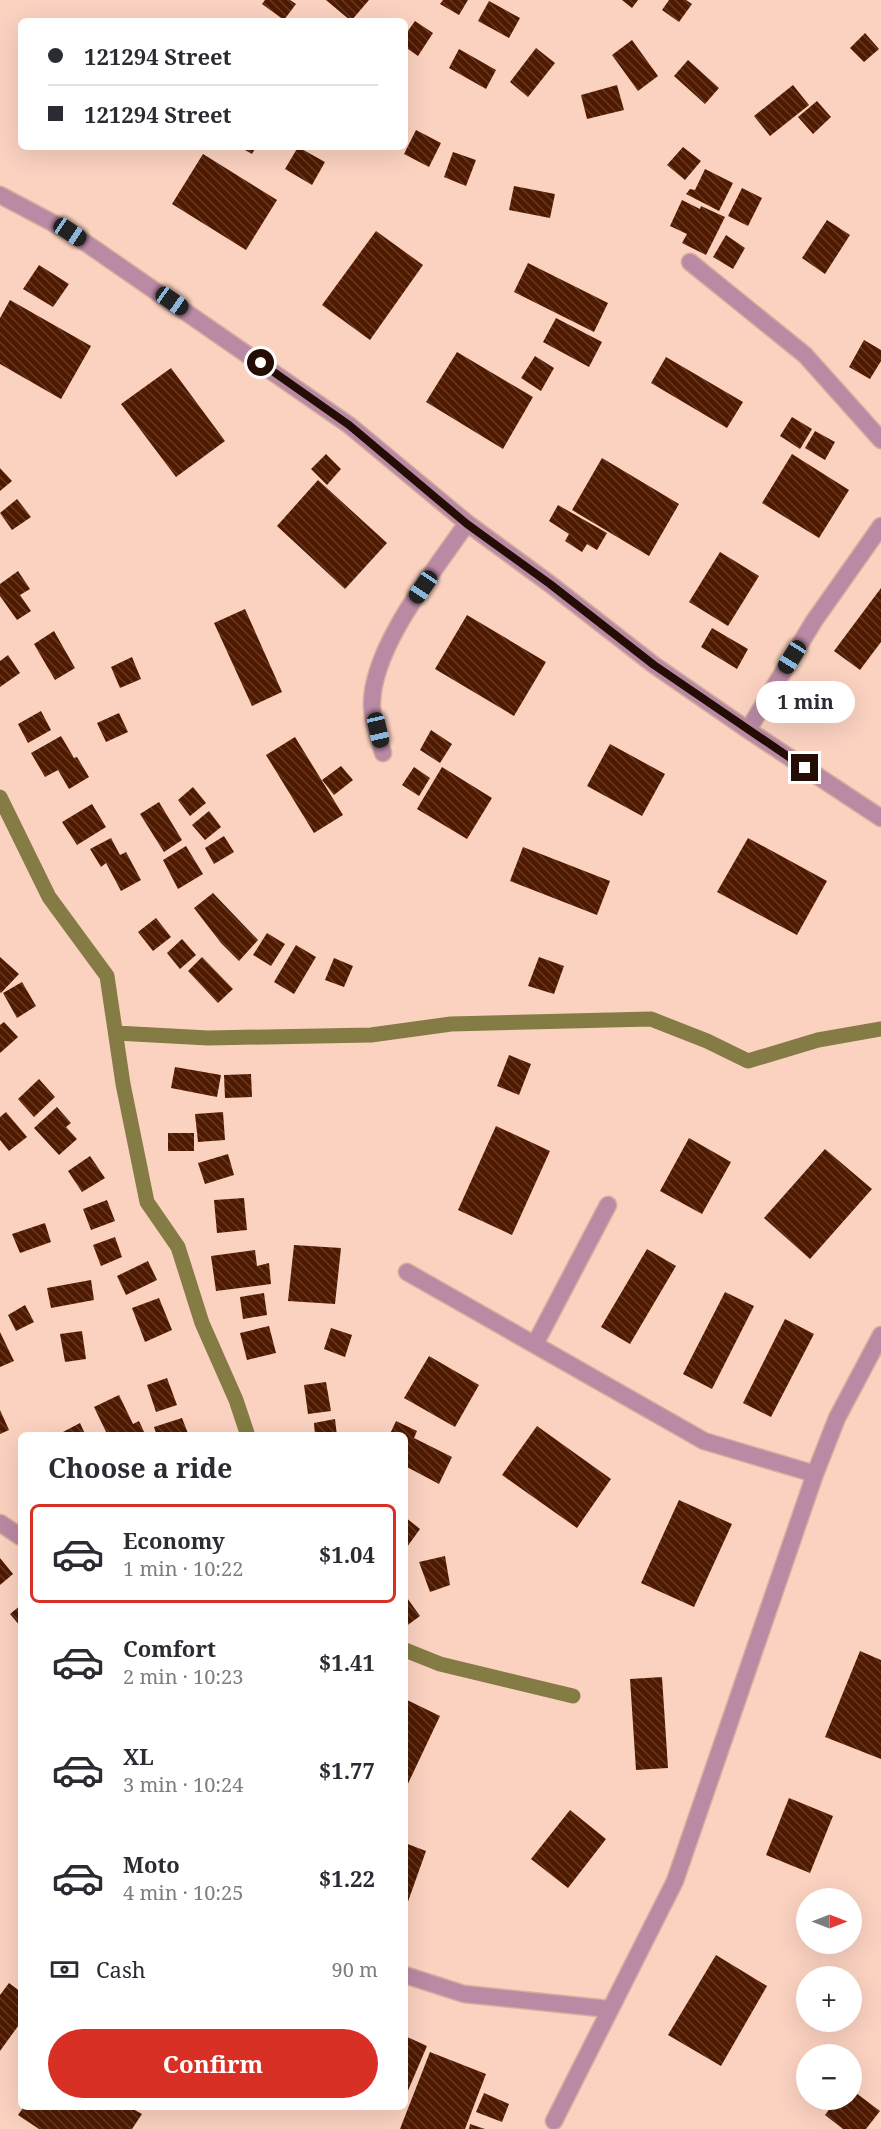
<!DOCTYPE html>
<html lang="en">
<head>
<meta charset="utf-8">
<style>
	body { margin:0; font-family:"Noto Serif",serif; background:#f7f7f7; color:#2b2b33; height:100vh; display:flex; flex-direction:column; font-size:22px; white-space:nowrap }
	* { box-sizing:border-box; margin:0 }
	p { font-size:20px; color:#7c7c81 }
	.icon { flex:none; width:33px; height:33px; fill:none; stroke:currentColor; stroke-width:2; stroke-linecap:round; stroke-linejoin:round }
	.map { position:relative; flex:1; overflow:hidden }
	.sheet { position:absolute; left:18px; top:1432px; width:390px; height:678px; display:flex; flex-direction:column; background:#fff; border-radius:9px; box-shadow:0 6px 24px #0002 }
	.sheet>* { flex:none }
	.guide { position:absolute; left:18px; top:18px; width:390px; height:132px; border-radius:9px; box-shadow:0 6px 24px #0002; display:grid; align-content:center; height:132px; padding:0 30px; background:#fff }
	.needle { width:39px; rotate:90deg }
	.tools { position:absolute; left:796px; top:1888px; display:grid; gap:12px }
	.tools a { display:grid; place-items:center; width:66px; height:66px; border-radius:50%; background:#fff; box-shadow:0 6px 24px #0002; font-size:30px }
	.end { position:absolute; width:27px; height:27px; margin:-14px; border:8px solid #240d04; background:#fff; box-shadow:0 0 0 3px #fff }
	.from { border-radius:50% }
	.bubble { position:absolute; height:42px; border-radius:21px; background:#fff; box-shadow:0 6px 24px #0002; font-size:20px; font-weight:700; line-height:42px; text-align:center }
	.car { position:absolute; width:18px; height:36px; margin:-18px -9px; border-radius:8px; box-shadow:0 0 4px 2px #0007; background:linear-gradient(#222 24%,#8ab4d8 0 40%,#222 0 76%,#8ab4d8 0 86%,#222 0) }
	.guide b { display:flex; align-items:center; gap:21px; height:57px; font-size:22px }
	.guide b+b { border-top:2px solid #e1e1e2 }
	.guide i { width:15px; height:15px; background:#2b2b33 }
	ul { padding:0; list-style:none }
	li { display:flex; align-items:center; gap:18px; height:99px; margin:0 12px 9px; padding:0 18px; border:3px solid transparent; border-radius:9px }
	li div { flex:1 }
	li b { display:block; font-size:22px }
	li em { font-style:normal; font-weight:700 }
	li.selected { border-color:#d93025 }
	li>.icon { width:54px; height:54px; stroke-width:1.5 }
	h2 { padding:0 30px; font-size:27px; line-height:72px }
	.pay { display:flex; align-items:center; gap:15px; height:66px; padding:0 30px; font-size:22px }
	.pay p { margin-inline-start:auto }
	.button { display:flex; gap:12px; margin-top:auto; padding:12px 30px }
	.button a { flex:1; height:69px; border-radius:36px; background:#d93025; color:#fff; font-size:24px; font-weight:700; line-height:69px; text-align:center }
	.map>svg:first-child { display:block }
</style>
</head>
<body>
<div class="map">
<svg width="881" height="2129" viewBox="0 0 881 2129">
	<defs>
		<pattern id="building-back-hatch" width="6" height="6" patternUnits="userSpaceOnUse" patternTransform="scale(1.5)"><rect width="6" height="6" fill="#4f1a00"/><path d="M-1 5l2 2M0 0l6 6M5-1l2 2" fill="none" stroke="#653924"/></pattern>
	</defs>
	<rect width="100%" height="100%" fill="#fbd2c0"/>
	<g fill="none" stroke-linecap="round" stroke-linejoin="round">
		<path stroke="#857b44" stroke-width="15" d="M 0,797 L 49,897 L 107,976 L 123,1084 L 147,1202 L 178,1247 L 202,1323 L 236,1400 L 248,1436
			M 116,1033 L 208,1038 L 371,1035 L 451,1024 L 651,1019 L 707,1041 L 748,1061 L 818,1040 L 881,1029
			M 405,1650 L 440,1664 L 573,1696"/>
	</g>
	<path fill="url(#building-back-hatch)" d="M 265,0 L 290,0 L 296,4 L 284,20 L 262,4 Z
		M 326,0 L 369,0 L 351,21 Z
		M 443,0 L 468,0 L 459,15 L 440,4 Z
		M 622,0 L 638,0 L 632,8 Z
		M 669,0 L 686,0 L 692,4 L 679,22 L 662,10 Z
		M 489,1 L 520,18 L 509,38 L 478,21 Z
		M 415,21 L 433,33 L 418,56 L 405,47 L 405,35 Z
		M 865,33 L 879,49 L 864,62 L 850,48 Z
		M 632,40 L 658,76 L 638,91 L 612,55 Z
		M 536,48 L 555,63 L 528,97 L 510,82 Z
		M 459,49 L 496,70 L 486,89 L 449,68 Z
		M 688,60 L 719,88 L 705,104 L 674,76 Z
		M 617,85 L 624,110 L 587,119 L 581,95 Z
		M 793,85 L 809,105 L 770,136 L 754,116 Z
		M 817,101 L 831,117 L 813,134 L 798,117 Z
		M 416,130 L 441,143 L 429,167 L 404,154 Z
		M 240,147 L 256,147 L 252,154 Z
		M 298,147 L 325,162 L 312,185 L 285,169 Z
		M 683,147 L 701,161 L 685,180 L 667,165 Z
		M 453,152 L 476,160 L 466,186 L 444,177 Z
		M 203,154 L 277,200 L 246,250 L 172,204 Z
		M 705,169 L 733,183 L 719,211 L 686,194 L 690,189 L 695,190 Z
		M 514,186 L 555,194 L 550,218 L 509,210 Z
		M 742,188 L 762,198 L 748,226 L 728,216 Z
		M 682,200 L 700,209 L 701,206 L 725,217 L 706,255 L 682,243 L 687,234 L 670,226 Z
		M 827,220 L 850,235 L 825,274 L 802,258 Z
		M 376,231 L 423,265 L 370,340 L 322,305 Z
		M 726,235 L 745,248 L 733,269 L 713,257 Z
		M 528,263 L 608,303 L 594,332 L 514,292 Z
		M 39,265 L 69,284 L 53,307 L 23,289 Z
		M 10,300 L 91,346 L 61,399 L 0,364 L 0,318 Z
		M 556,318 L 602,342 L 589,367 L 543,342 Z
		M 864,340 L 881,350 L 881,361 L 870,379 L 849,367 Z
		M 457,352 L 533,397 L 503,449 L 426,402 Z
		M 535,356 L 554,368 L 541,391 L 521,378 Z
		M 666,357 L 743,402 L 727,428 L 651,383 Z
		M 171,368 L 225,441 L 176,477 L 121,404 Z
		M 792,417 L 812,429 L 800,449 L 780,436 Z
		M 815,431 L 835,442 L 825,460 L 805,448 Z
		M 326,454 L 341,469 L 327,485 L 311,469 Z
		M 792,454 L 849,490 L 819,538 L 762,503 Z
		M 602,458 L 679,504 L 649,556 L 572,510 Z
		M 0,468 L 12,481 L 0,491 Z
		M 318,480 L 387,543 L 345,589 L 277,526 Z
		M 17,499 L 31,517 L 12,530 L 0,513 Z
		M 558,505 L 607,533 L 597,550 L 587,544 L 582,552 L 565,541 L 569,534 L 549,521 Z
		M 720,552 L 759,576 L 728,626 L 689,602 Z
		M 18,571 L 30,589 L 20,595 L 31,611 L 17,620 L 0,596 L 0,584 Z
		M 881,588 L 881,642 L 860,670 L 834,651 Z
		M 245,609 L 282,692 L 252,706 L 214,623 Z
		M 467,615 L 546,662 L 514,716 L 435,669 Z
		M 712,628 L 748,649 L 737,669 L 701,647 Z
		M 54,631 L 75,668 L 55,680 L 34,644 Z
		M 8,655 L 20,673 L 0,687 L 0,661 Z
		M 132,657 L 141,679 L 120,688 L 111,667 Z
		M 41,711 L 51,730 L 28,743 L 18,724 Z
		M 119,713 L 128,732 L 106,742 L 97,723 Z
		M 431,730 L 452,744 L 440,763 L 420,750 Z
		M 61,736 L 74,758 L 77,757 L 89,777 L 69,789 L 58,770 L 45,777 L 31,753 Z
		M 295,737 L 343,815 L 314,833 L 266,755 Z
		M 610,744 L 665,774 L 642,816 L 587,786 Z
		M 341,766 L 353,780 L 334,795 L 322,780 Z
		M 414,767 L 430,778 L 419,796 L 402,785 Z
		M 442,767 L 492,798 L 467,839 L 417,809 Z
		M 193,787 L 206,803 L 190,816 L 178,800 Z
		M 159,802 L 182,840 L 164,852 L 140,814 Z
		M 92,804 L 106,827 L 77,845 L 62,822 Z
		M 209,811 L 221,827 L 205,840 L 192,825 Z
		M 224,836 L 234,852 L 214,864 L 205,848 Z
		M 111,838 L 120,855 L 126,852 L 141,880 L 121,891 L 106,863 L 101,867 L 90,849 Z
		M 748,838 L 827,881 L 797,935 L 717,892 Z
		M 186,846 L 203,874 L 178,889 L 163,860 Z
		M 523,847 L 610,881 L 597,915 L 510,881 Z
		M 213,893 L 258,940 L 239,961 L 221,943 L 194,908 Z
		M 156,918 L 171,937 L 153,951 L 138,932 Z
		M 267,933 L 285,944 L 271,966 L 253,955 Z
		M 182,939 L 196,955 L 180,969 L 167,953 Z
		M 296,945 L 316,957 L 294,994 L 274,982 Z
		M 0,957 L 19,974 L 1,993 L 0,992 Z
		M 202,957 L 233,989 L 218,1003 L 188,971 Z
		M 539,957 L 564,966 L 554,994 L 528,986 Z
		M 334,958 L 353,966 L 344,987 L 325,980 Z
		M 22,982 L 36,1006 L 17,1018 L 3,993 Z
		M 4,1022 L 18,1037 L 0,1053 L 0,1025 Z
		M 509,1055 L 531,1064 L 519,1095 L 497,1086 Z
		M 175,1067 L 221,1075 L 217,1097 L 171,1088 Z
		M 251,1074 L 252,1097 L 225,1098 L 224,1075 Z
		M 39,1079 L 55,1097 L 34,1117 L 18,1099 Z
		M 57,1107 L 71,1123 L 66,1127 L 77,1139 L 59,1155 L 34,1128 Z
		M 6,1112 L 27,1137 L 9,1151 L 0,1140 L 0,1117 Z
		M 223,1112 L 225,1140 L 198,1142 L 195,1114 Z
		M 496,1126 L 550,1151 L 512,1235 L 458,1210 Z
		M 168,1133 L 194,1133 L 194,1151 L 168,1151 Z
		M 689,1138 L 731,1162 L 702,1214 L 660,1191 Z
		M 825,1149 L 872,1189 L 810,1259 L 764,1218 Z
		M 228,1154 L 234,1175 L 205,1184 L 198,1163 Z
		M 90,1156 L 105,1178 L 82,1192 L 68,1171 Z
		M 244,1198 L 247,1230 L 217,1233 L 214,1200 Z
		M 107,1200 L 115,1221 L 91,1230 L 83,1209 Z
		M 45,1223 L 51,1242 L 20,1253 L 12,1234 Z
		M 115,1237 L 122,1257 L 101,1266 L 93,1245 Z
		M 294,1245 L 341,1248 L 335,1304 L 288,1301 Z
		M 647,1249 L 676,1266 L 630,1344 L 601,1327 Z
		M 255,1250 L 257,1266 L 269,1263 L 271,1284 L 216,1291 L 211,1256 Z
		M 148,1261 L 157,1280 L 126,1295 L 117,1276 Z
		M 91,1280 L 94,1300 L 51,1308 L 47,1288 Z
		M 725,1292 L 754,1306 L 712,1389 L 683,1374 Z
		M 264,1293 L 267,1315 L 243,1319 L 240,1297 Z
		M 159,1298 L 172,1330 L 145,1342 L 132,1308 Z
		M 25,1305 L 34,1322 L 16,1331 L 8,1315 Z
		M 785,1319 L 814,1334 L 771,1417 L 743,1403 Z
		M 269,1326 L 276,1353 L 247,1360 L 240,1333 Z
		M 331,1328 L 352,1335 L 345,1357 L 324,1349 Z
		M 82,1331 L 86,1359 L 65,1362 L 60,1334 Z
		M 0,1332 L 14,1361 L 0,1367 Z
		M 429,1356 L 479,1385 L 455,1427 L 404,1398 Z
		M 167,1378 L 177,1405 L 156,1412 L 147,1385 Z
		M 326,1382 L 331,1411 L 308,1414 L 304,1385 Z
		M 119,1395 L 133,1424 L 139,1421 L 146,1436 L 108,1436 L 94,1407 Z
		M 0,1410 L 9,1430 L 0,1434 Z
		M 182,1418 L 189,1436 L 157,1436 L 154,1427 Z
		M 335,1419 L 337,1436 L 315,1436 L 314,1423 Z
		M 396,1421 L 417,1431 L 414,1438 L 452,1457 L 439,1484 L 405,1466 L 405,1453 L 407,1448 L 405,1447 L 405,1436 L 389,1436 Z
		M 80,1423 L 86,1436 L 62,1436 L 61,1433 Z
		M 537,1426 L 611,1479 L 577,1528 L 502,1475 Z
		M 679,1500 L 732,1524 L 694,1607 L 641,1583 Z
		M 405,1517 L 420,1529 L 407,1547 L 405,1546 Z
		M 445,1556 L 450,1585 L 430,1592 L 419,1562 Z
		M 0,1558 L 13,1574 L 0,1585 Z
		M 405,1595 L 420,1616 L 405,1627 Z
		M 21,1605 L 21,1627 L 10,1614 Z
		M 860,1651 L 881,1660 L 881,1759 L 825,1737 Z
		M 662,1677 L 668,1768 L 636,1770 L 630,1679 Z
		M 405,1699 L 440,1716 L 405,1790 Z
		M 789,1798 L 833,1816 L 810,1873 L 766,1855 Z
		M 570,1810 L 606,1839 L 568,1888 L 531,1859 Z
		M 405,1843 L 426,1851 L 405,1910 Z
		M 716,1955 L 767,1986 L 721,2066 L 668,2035 Z
		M 9,1983 L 21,1992 L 21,2022 L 0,2051 L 0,1995 Z
		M 405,2036 L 427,2046 L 407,2093 L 405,2092 Z
		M 430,2052 L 486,2074 L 465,2129 L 400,2129 Z
		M 852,2090 L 880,2111 L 866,2129 L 843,2129 L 825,2115 L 836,2100 L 852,2100 Z
		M 484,2093 L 509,2104 L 502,2122 L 476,2112 Z
		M 23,2108 L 131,2108 L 142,2114 L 132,2129 L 39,2129 L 18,2115 Z
		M 470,2124 L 485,2129 L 469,2129 Z"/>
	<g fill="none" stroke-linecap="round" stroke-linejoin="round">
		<g stroke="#d4af9e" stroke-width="19">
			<path id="service" d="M 383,753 C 379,738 373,722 372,707 C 370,649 435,570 467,523
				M 535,1344 L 608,1205"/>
		</g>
		<g stroke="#d4af9e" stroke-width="19">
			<path id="minor" d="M 0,195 L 70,232 L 349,425 L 467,523 L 550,584 L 654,665 L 748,730 L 881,818
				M 690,262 L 805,355 L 881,440
				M 748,730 L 814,621 L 881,526
				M 407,1272 L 704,1441 L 815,1474
				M 0,1523 L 21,1537
				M 405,1975 L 464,1994 L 609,2009
				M 554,2121 L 675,1881 L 815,1474 L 837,1418 L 881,1335"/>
		</g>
		<use href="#service" stroke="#ba89a4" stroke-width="16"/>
		<use href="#minor" stroke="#ba89a4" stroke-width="16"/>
	</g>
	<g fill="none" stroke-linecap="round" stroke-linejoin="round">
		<path stroke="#240d04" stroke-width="8" d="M 261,363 L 349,425 L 467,524 L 550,584 L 654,665 L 805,768"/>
	</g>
</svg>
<div class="tools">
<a><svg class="needle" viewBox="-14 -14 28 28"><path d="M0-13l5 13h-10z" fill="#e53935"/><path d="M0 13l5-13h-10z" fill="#7c7c81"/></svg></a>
<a>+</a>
<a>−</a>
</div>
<i class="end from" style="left:261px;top:363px"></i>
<i class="end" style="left:805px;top:768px"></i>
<div class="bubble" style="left:756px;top:681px;width:99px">1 min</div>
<i class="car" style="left:70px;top:232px;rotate:124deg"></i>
<i class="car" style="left:172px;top:301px;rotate:125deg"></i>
<i class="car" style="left:423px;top:587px;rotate:214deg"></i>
<i class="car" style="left:792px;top:657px;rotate:212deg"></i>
<i class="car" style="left:378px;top:730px;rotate:167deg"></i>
<div class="guide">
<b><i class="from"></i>121294 Street</b>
<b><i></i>121294 Street</b>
</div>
<section class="sheet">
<h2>Choose a ride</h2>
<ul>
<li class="selected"><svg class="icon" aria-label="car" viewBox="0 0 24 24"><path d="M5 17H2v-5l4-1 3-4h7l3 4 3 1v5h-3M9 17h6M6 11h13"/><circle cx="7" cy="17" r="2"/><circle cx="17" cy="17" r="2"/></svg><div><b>Economy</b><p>1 min · 10:22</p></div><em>$1.04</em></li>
<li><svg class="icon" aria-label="car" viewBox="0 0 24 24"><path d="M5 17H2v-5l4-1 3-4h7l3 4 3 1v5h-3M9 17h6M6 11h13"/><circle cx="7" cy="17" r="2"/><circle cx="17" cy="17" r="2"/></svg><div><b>Comfort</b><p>2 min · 10:23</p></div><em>$1.41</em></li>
<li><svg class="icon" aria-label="car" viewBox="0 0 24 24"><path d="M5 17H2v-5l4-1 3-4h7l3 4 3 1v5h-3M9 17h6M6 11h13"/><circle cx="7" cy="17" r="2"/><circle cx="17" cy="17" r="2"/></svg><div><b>XL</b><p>3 min · 10:24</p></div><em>$1.77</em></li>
<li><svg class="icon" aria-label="car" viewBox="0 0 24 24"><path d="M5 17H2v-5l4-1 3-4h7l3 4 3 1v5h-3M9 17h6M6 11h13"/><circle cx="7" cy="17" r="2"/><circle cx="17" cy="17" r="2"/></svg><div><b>Moto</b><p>4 min · 10:25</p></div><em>$1.22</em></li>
</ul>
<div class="pay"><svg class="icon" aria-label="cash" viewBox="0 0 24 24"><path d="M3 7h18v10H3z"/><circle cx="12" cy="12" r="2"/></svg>Cash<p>90 m</p></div>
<div class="button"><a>Confirm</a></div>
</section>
</div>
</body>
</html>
